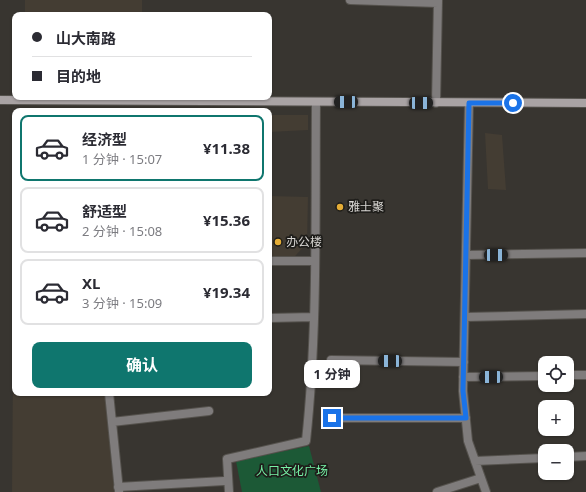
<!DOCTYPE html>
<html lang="zh">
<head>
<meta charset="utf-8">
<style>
	body { margin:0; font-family:"Noto Sans","Noto Sans SC",sans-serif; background:#f7f7f7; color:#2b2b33; height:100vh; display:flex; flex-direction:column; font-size:15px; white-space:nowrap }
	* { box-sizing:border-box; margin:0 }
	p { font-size:13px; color:#7c7c81 }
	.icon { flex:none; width:22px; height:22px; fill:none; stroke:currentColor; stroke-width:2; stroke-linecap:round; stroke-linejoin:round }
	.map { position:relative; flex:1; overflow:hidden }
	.side { position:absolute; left:12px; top:108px; width:260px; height:288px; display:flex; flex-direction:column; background:#fff; border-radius:8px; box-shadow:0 1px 3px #0004 }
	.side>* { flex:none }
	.banner { position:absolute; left:12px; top:12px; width:260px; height:88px; border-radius:8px; box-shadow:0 1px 3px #0004; display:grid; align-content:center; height:88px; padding:0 20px; background:#fff }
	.controls { position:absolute; left:538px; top:356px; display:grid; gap:8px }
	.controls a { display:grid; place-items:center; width:36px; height:36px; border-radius:8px; background:#fff; box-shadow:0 1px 3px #0004; font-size:20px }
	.end { position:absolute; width:18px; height:18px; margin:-9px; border:5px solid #1a73e8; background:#fff; box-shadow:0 0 0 2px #fff }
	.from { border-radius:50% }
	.bubble { position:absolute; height:28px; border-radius:8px; background:#fff; box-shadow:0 1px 3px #0004; font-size:13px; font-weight:700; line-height:28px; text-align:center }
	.car { position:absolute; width:12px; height:24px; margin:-12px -6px; border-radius:5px; box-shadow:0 0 3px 1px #0007; background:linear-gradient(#222 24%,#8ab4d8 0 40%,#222 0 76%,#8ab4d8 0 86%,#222 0) }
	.banner b { display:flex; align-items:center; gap:14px; height:38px; font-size:15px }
	.banner b+b { border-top:1px solid #e1e1e2 }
	.banner i { width:10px; height:10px; background:#2b2b33 }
	ul { padding:7px 0 0; list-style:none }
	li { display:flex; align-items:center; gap:12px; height:66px; margin:0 8px 6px; padding:0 12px; border:2px solid #e1e1e2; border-radius:8px }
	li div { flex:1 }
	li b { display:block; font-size:15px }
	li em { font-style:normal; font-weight:700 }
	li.current { border-color:#0f766e }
	li>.icon { width:36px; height:36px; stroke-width:1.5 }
	.primary-button { display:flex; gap:8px; margin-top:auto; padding:8px 20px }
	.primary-button a { flex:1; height:46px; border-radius:8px; background:#0f766e; color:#fff; font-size:16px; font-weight:700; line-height:46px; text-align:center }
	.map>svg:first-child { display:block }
</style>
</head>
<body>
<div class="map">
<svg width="586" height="492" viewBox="0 0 586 492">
	<rect width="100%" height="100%" fill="#383530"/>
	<path fill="#443d33" d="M 25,0 L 142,0 L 142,15 L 25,15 Z
		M 269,115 L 308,115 L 308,130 L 269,132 Z
		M 485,133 L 502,135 L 506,190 L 488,189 Z
		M 269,196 L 308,197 L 307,243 L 287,265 L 269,265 Z
		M 13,366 L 15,366 L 15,393 L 111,393 L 120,492 L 12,492 Z"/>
	<path fill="#1c5936" d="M 309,446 L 321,492 L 242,492 L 236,461 Z"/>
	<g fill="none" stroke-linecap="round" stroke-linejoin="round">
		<g stroke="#55524d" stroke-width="10">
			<path id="minor" d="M 350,0 L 438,3
				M 436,103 L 438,0
				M 469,103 L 463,391 L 468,441 L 486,492
				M 466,255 L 586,253
				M 269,261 L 314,261
				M 465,317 L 586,314
				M 269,318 L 313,317
				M 331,360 L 464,362
				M 567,375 L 586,375
				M 463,377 L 545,376
				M 109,393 L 119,491
				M 332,418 L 466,418
				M 112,422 L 209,411
				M 567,457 L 586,456
				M 475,461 L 545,458
				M 118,487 L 224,481
				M 229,492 L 227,459 L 306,441 C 318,329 315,215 316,102
				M 437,492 L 481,478"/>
		</g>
		<g stroke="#55524d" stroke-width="10">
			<path id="secondary" d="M 0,100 L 586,103"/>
		</g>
		<use href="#minor" stroke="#7f7c7c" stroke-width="8"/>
		<use href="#secondary" stroke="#a9a3a4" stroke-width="8"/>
	</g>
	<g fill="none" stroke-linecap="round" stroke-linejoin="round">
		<path stroke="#1a73e8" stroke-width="5" d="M 332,418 L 466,418 L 463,391 L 469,103 L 513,103"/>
	</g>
	<g fill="#e5ad36" stroke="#1e1d1a" stroke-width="1.5">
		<circle cx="340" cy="207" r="4"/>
		<circle cx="278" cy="242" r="4"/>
	</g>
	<g text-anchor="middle" stroke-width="3.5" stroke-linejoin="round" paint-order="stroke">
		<g font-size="12" fill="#d8d6d3" stroke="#1e1d1a" text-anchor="start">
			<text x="348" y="211">雅士聚</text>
			<text x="286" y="246">办公楼</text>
		</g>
		<g font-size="12" fill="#77f2a6" stroke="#1e1d1a">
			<text x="292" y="475">人口文化广场</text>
		</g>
	</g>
</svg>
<div class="controls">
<a><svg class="icon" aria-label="locate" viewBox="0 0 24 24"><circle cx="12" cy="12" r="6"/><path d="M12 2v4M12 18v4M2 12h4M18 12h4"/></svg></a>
<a>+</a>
<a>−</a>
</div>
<i class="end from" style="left:513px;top:103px"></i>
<i class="end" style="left:332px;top:418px"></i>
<div class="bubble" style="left:304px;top:360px;width:56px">1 分钟</div>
<i class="car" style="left:346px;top:102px;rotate:270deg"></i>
<i class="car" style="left:421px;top:103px;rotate:90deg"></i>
<i class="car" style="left:496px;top:255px;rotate:89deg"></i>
<i class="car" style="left:390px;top:361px;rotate:271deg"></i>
<i class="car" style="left:491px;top:377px;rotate:269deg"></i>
<div class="banner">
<b><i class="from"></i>山大南路</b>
<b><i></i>目的地</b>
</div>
<section class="side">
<ul>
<li class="current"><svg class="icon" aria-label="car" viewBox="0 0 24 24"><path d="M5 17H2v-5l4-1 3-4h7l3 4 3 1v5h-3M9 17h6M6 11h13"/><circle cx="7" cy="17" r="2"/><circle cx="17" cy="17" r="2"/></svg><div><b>经济型</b><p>1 分钟 · 15:07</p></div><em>¥11.38</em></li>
<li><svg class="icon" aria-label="car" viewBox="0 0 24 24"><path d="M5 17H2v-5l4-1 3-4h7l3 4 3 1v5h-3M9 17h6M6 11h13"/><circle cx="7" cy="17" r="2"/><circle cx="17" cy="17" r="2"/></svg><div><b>舒适型</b><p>2 分钟 · 15:08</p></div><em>¥15.36</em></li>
<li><svg class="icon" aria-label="car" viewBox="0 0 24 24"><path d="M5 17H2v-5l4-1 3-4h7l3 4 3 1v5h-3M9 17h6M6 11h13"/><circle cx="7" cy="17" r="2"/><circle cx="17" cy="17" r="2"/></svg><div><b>XL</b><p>3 分钟 · 15:09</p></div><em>¥19.34</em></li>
</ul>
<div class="primary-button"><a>确认</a></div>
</section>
</div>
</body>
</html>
